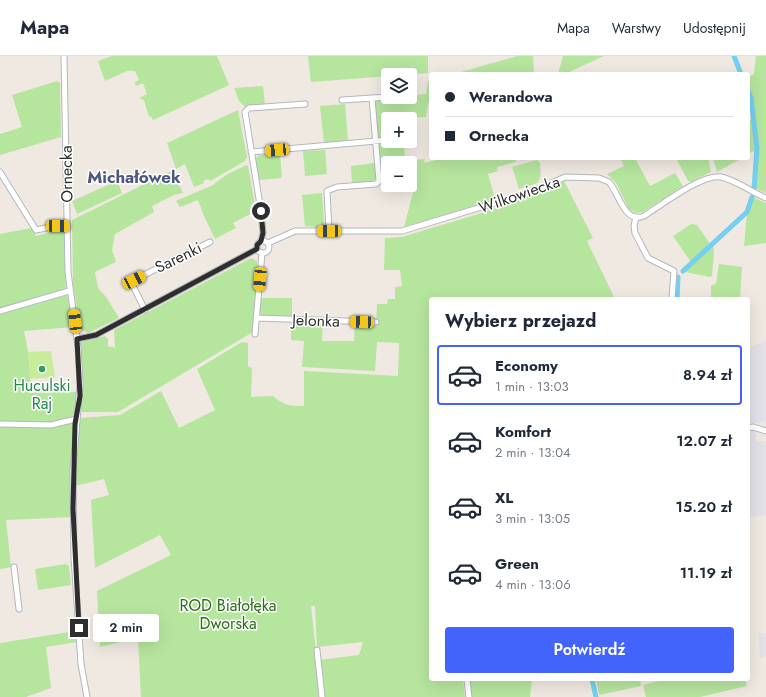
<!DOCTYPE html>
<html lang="pl">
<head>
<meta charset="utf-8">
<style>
	body { margin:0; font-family:Jost,sans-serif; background:#f2f2f3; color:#1f2937; height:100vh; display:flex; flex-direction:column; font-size:15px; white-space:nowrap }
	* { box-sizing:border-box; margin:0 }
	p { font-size:13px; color:#747a83 }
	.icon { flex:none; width:22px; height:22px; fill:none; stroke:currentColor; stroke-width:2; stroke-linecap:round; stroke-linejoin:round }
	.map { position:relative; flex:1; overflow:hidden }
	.panel { position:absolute; left:429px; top:241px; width:321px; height:384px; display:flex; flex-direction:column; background:#fff; border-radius:4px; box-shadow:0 4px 16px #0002 }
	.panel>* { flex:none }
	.guide { position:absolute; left:429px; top:16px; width:321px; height:88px; border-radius:4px; box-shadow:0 4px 16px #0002; display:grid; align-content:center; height:88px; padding:0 16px; background:#fff }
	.controls { position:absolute; left:381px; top:12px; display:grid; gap:8px }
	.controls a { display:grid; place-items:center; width:36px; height:36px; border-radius:4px; background:#fff; box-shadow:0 4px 16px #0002; font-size:20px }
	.end { position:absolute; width:18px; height:18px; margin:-9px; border:5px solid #2e2e2e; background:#fff; box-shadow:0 0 0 2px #fff }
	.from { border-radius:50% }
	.bubble { position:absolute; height:28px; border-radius:4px; background:#fff; box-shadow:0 4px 16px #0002; font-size:13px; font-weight:600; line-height:28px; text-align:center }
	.car { position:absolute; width:12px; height:24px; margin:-12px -6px; border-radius:5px; box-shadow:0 0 3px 1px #0007; background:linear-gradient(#f5c518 24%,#345 0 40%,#f5c518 0 76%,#345 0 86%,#f5c518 0) }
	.guide b { display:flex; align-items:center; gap:14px; height:38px; font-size:15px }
	.guide b+b { border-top:1px solid #e0e1e3 }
	.guide i { width:10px; height:10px; background:#1f2937 }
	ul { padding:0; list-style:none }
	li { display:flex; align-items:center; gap:12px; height:60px; margin:0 8px 6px; padding:0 8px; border:2px solid transparent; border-radius:4px }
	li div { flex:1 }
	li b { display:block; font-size:15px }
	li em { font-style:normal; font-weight:600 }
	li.selected { border-color:#4264fb }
	li>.icon { width:36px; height:36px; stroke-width:1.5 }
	h2 { padding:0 16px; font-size:18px; line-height:48px }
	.cta { display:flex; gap:8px; margin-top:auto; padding:8px 16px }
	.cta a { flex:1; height:46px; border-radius:4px; background:#4264fb; color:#fff; font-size:16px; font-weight:600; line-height:46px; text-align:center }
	header { display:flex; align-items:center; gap:24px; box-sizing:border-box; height:56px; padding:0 20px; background:#fff; border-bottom:1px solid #e0e1e3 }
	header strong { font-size:19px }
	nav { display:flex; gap:22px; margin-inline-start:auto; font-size:14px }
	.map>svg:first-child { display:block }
</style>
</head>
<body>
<header>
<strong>Mapa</strong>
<nav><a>Mapa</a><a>Warstwy</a><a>Udostępnij</a></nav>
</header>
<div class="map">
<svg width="766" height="641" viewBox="0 0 766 641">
	<rect width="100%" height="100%" fill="#efe9e1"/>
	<path fill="#e3e1e8" d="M 766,285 L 766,370 L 764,365 L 748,369 L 748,292 Z
		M 755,374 L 756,385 L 766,385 L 766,459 L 748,462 L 748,375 Z
		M 758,577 L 766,577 L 766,600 L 760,602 Z"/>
	<path fill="#b6e59e" d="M 112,0 L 217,0 L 229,29 L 153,64 L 151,60 L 149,61 L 144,44 L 139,42 L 147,38 L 143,27 L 136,30 L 135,26 L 139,24 L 135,15 L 127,15 L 105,25 L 98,5 Z
		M 308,0 L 428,0 L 428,17 L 311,26 Z
		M 517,0 L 533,0 L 534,18 L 454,18 Z
		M 563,0 L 604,0 L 565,18 L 558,18 Z
		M 756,0 L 766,0 L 766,137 L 753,131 L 756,94 L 748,98 L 748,65 L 752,63 L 748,38 L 748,21 L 754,18 Z
		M 57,25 L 60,27 L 61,81 L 0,99 L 0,78 L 22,71 L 12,39 Z
		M 428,25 L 431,25 L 431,46 L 428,47 L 426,61 L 388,63 L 388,82 L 379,82 L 377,81 L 374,49 L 375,45 L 379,43 L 426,38 Z
		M 263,30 L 265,50 L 246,52 L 239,45 L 234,32 Z
		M 345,48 L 348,85 L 324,87 L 320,50 Z
		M 238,54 L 247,101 L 245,105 L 210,125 L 208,123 L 203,125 L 204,127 L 194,131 L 185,108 L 176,113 L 167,87 Z
		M 401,85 L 404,88 L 405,105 L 425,103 L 424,107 L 444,102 L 515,102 L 516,106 L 497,111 L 498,115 L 488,118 L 495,143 L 404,171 L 415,129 L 390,131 L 390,129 L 410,129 L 410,107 L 402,107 L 402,105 L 380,107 L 378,90 L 380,87 Z
		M 325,94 L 327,118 L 305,120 L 303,95 Z
		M 280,98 L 282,122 L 259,124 L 255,103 L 259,99 Z
		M 620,102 L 638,102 L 636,104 L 650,130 L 675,117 L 683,130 L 643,156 L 636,157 L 629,153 L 616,127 L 607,118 L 624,110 Z
		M 676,102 L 708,102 L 711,116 L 691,126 L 688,125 Z
		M 713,102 L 742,102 L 717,116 Z
		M 537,104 L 540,107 C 542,130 539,126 519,133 L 512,111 Z
		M 375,107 L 376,122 L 373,125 L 352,127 L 351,110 Z
		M 246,109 L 248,110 L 256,155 L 233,167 L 236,172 L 215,183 L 204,160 L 198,144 L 180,151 L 176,145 L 213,129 L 226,119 Z
		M 171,115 L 183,137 L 174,139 L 152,150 L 154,156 L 115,178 L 112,194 L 116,206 L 95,216 L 98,232 L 106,241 L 119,262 L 88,277 L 80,273 L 73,227 L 72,164 Z
		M 117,125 L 122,137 L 77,158 L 72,145 Z
		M 564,125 L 593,182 L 587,185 L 615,243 L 431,243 L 431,623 L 463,623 L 465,641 L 323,641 L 319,604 L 359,599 L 363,586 L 317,591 L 315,550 L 311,550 L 321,641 L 141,641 L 138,582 L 100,591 L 97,535 L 171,499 L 160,479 L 95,512 L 91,444 L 109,439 L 104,423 L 75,430 L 77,369 L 79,362 L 120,359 L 161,335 L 179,372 L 215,354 L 197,313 L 242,286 L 248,287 L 248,310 L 252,312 L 251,341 L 273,340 C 285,350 289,350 304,350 L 304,315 L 398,320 L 399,287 L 377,286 L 375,315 L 302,311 L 304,285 L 291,284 L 291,266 L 323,267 L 322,285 L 354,285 L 355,270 L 376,270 L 377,248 L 387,248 L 388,243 L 395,243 L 395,231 L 402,230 L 400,214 L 384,214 L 385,182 L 402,181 C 456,164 514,150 564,125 Z
		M 322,137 L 324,167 L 321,171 L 321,167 L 318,167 L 318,171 L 305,170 L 302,139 Z
		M 750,140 L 766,147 L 766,187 L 744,190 L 747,156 L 713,189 L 714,196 L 712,220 L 710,221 L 681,215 L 691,206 L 673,180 L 691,168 L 697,169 L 710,188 L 746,155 Z
		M 32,172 L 36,180 L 61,173 L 64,177 L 66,233 L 73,271 L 24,275 L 30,306 L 31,337 L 78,336 C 77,343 78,352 75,358 C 70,371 13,367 0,367 L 0,178 Z
		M 251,202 L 257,205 L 253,276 L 118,356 L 80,356 L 82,335 L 79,292 L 81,286 L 105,280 L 108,283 L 108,290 L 115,292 L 114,274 Z
		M 719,208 L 742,211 L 740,243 L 711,243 L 711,229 L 716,228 Z
		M 260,242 L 292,242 L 292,261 L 262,260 L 259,254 Z
		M 71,366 L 74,371 L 71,461 L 6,464 L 11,511 L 0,513 L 0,370 Z
		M 66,508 L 69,510 L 71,529 L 38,534 L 35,513 Z
		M 76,575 L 77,586 L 46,591 L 51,632 L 26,641 L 0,641 L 0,587 Z
		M 469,623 L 532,623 L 530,641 L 472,641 Z
		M 596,623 L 640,623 L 641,630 L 599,639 Z
		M 667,623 L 745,623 L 747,630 L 700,641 L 646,641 L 643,629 Z"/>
	<path fill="#c9ec9a" d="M 51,295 L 55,321 L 30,323 L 28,296 Z"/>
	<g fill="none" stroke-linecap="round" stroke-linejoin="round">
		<path stroke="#75cff0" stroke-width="5" d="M 734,0 L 741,18
			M 748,35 L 751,42 L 757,92 L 754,132
			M 683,215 L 747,156 L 752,141
			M 677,243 L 678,221
			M 592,623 L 596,641"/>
		<g stroke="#b4b7c1" stroke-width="7">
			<path id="minor" d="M 64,0 L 68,216 L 78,292 L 80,328 L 73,414 L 74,501 L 81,608 L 87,641
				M 342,44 L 388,41
				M 251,96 L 388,84
				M 0,116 L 36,174 L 55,170 L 67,170
				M 636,161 L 634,170 L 635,177 L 648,202 L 674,215 L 672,243
				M 329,175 L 327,135 L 337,131 L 376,128 L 379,125 L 372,42
				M257 191a6 6 0 1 1 12 0a6 6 0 1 1-12 0Z
				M 261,185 L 263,177 L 261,155 L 245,56 L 249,52 L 305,48
				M 268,187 L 295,175 L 402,175 L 534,135 L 565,121 L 599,122 L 609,126 C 619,137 624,168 644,160 C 660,150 703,117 721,121 C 736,124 751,136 766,142
				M 145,254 L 133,230 L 132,225 L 210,186
				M 0,255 L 69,235
				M 256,262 L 376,266
				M 255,278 L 262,197
				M 77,283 L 96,279 L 257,193
				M 0,368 L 51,369 L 76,363
				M 748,372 L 753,371 L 766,375
				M 14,511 L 19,553
				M 317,594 L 322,641
				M 467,623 L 469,641"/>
		</g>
		<use href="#minor" stroke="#fff" stroke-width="5"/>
	</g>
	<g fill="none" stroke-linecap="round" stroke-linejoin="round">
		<path stroke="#2e2e2e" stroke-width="5" d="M 79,572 L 73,453 L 75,368 L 80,340 L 77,283 L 96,279 L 257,193 L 257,189 L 261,185 L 263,177 L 261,155"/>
	</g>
	<circle fill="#2e9e5b" stroke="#fff" stroke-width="1.5" cx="42" cy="313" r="4"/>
	<g text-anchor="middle" stroke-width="3" stroke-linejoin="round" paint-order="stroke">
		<g font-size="16" fill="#2e2e2e" stroke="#fff">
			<text transform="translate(66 118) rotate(-91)" y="6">Ornecka</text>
			<text transform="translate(519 138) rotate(-19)" y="6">Wilkowiecka</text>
			<text transform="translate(178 201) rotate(-26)" y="6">Sarenki</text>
			<text transform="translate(316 264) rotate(2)" y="6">Jelonka</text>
		</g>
		<g font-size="16" fill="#27864d" stroke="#fff">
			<text x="42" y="335">Huculski<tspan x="42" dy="18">Raj</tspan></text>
		</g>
		<g font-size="16" fill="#2c6e1b" stroke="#fff">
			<text x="228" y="555">ROD Białołęka<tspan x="228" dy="18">Dworska</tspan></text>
		</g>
		<g font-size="17" font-weight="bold" fill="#4d5680" stroke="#fff">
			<text x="134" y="127">Michałówek</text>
		</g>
	</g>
</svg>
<div class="controls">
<a><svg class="icon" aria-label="layers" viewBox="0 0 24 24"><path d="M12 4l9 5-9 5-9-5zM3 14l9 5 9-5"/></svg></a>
<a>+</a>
<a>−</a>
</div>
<i class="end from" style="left:261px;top:155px"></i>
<i class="end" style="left:79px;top:572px"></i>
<div class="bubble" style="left:93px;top:558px;width:66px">2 min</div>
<i class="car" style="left:277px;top:94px;rotate:265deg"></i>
<i class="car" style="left:58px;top:170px;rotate:91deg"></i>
<i class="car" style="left:329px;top:175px;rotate:270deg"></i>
<i class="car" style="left:260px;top:223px;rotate:185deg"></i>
<i class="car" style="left:134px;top:224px;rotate:64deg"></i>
<i class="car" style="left:75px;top:265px;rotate:353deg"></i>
<i class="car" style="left:362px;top:266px;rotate:272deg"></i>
<div class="guide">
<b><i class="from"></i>Werandowa</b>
<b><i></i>Ornecka</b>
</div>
<section class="panel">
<h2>Wybierz przejazd</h2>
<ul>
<li class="selected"><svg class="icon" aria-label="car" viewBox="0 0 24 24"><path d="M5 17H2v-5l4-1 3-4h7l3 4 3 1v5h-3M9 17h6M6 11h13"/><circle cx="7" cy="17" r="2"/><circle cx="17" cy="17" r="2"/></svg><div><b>Economy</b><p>1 min · 13:03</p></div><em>8.94 zł</em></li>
<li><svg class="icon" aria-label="car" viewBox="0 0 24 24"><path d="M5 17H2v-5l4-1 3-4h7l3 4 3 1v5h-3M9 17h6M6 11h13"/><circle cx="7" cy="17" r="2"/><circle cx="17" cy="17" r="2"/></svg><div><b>Komfort</b><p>2 min · 13:04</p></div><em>12.07 zł</em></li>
<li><svg class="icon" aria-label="car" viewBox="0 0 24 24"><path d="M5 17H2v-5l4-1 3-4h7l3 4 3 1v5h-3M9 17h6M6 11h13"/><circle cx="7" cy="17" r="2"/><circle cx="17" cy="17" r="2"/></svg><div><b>XL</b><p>3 min · 13:05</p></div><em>15.20 zł</em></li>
<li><svg class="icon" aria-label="car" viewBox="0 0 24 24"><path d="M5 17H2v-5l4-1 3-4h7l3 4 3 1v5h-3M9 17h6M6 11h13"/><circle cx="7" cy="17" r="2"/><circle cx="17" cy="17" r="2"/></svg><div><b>Green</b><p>4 min · 13:06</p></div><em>11.19 zł</em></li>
</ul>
<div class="cta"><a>Potwierdź</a></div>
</section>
</div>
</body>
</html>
